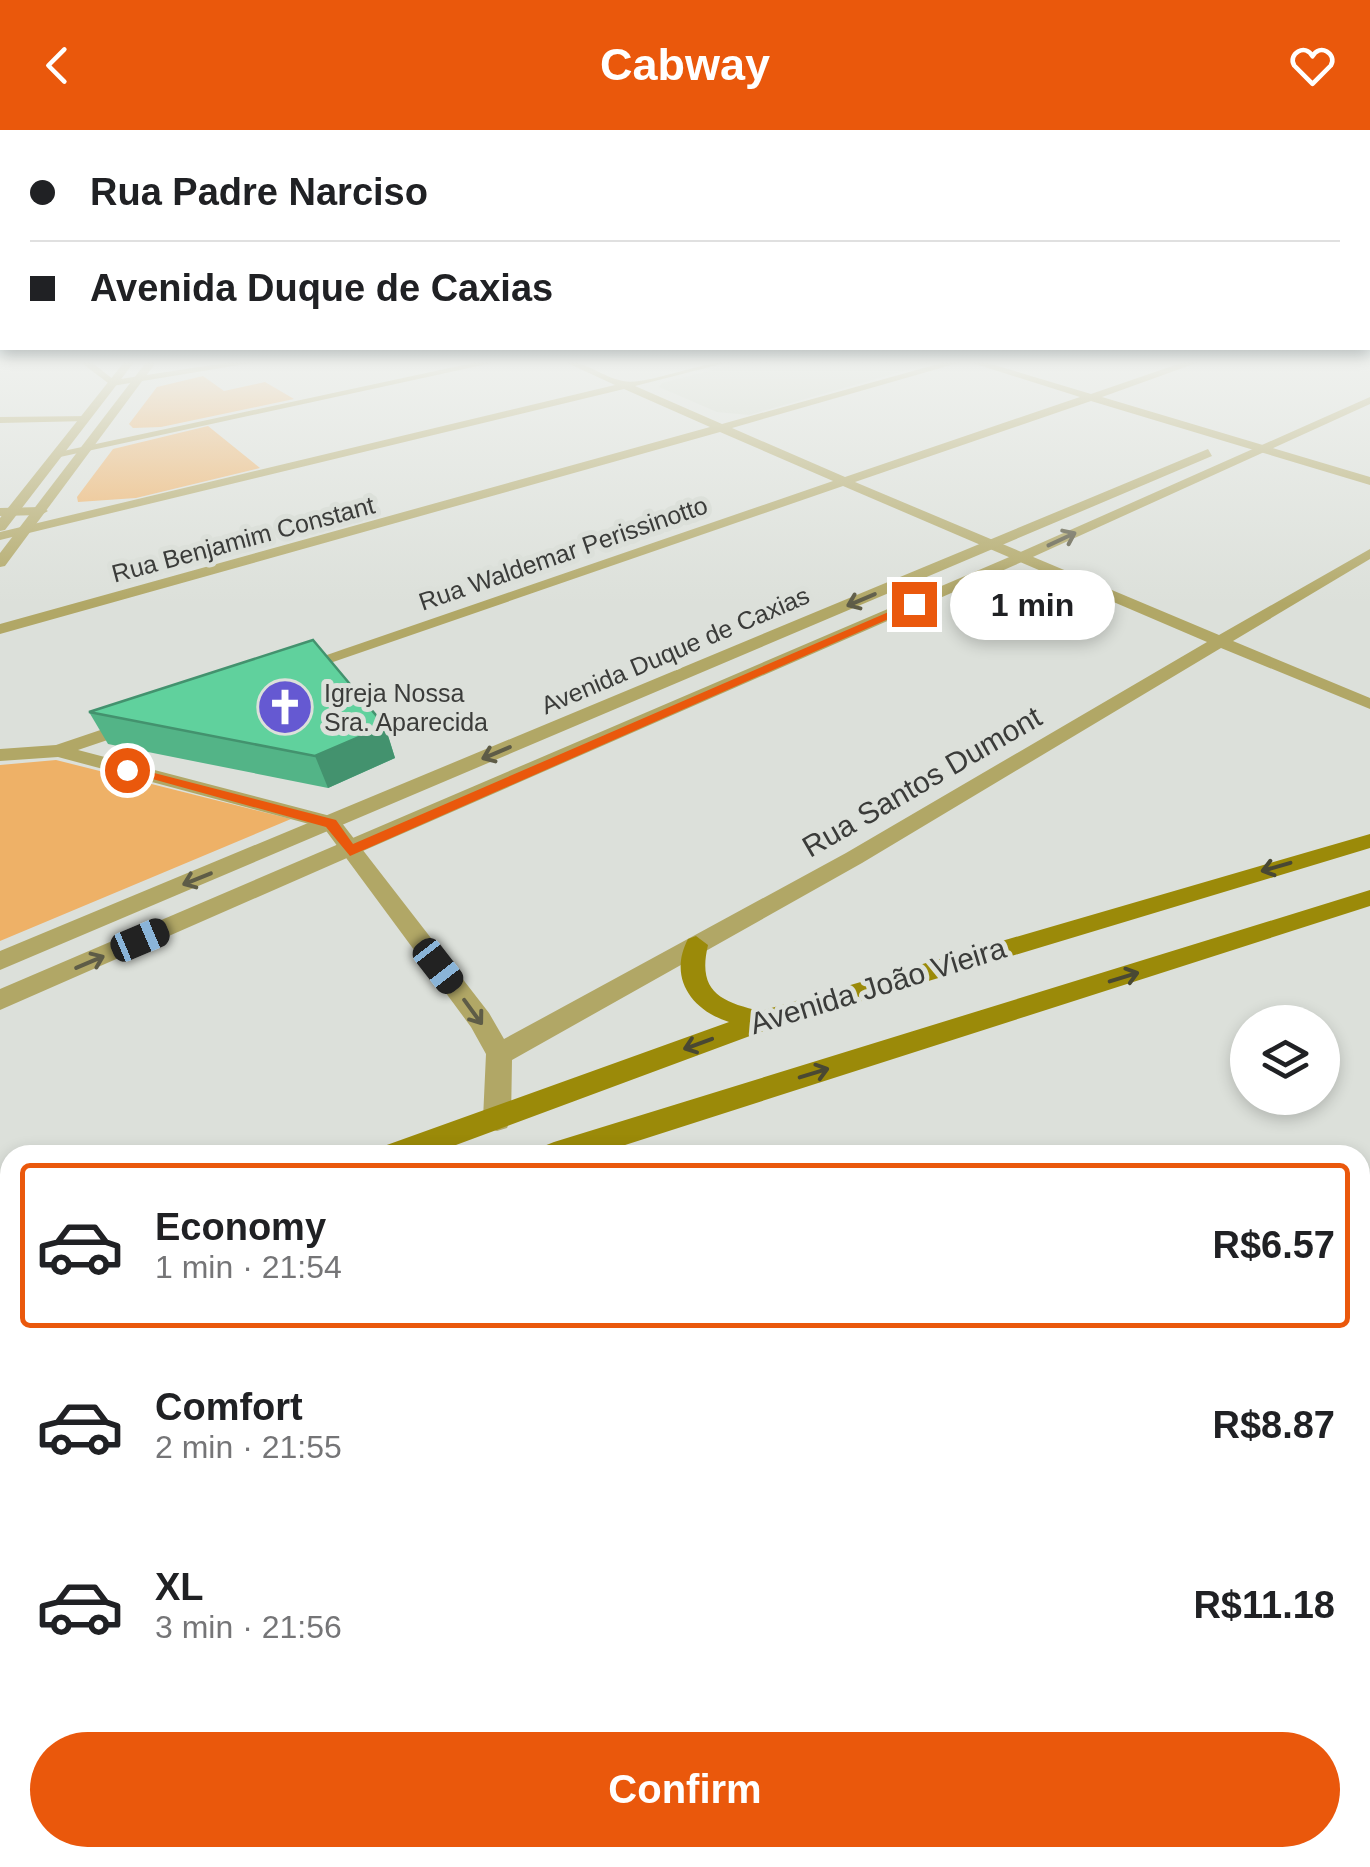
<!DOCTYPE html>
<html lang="en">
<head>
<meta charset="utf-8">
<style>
	body { margin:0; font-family:Helvetica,sans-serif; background:#f2f2f2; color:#202124; height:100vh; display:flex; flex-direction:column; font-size:38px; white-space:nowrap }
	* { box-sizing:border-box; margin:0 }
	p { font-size:32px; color:#757577 }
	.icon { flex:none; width:55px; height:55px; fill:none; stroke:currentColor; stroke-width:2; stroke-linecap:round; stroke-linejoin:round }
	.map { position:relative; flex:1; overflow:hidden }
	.drawer { position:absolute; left:0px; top:1015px; width:1370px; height:722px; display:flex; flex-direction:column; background:#fff; border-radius:30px 30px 0 0; box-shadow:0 5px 15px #0003 }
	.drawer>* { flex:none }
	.guide { position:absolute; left:0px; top:0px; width:1370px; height:220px; box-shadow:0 5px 15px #0003; display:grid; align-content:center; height:220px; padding:0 30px; background:#fff }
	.tools { position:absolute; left:1230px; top:875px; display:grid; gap:20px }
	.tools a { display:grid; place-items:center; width:110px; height:110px; border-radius:50%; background:#fff; box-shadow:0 5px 15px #0003; font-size:50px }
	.end { position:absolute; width:45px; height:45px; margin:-22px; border:12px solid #ea580c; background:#fff; box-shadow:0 0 0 5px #fff }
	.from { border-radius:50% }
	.bubble { position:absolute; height:70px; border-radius:35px; background:#fff; box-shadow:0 5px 15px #0003; font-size:32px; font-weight:700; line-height:70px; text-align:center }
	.car { position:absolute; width:30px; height:60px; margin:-30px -15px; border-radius:12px; box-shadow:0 0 8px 2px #0007; background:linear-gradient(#222 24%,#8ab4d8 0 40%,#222 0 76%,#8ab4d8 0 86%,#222 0) }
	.guide b { display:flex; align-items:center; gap:35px; height:95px; font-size:38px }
	.guide b+b { border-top:2px solid #e0e0e0 }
	.guide i { width:25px; height:25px; background:#202124 }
	ul { padding:18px 0 0; list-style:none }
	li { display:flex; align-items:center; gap:30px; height:165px; margin:0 20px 15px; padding:0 10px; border:5px solid transparent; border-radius:10px }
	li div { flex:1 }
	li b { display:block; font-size:38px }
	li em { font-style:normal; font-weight:700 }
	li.on { border-color:#ea580c }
	li>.icon { width:90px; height:90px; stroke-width:1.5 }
	.button { display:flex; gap:20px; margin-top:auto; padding:20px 30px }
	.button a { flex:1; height:115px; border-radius:60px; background:#ea580c; color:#fff; font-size:40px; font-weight:700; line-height:115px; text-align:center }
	header { display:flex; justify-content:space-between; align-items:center; height:130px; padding:0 30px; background:#ea580c; color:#fff; font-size:45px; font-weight:700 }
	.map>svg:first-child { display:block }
</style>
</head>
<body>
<header><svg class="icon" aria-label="back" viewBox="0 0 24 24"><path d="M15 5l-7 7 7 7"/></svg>Cabway<svg class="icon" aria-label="heart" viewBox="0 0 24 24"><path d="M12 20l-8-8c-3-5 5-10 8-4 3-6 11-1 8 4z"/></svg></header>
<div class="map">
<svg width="1370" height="1737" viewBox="0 0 1370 1737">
	<rect width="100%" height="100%" fill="#dce0da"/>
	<path fill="#d0d7ca" d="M 747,231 L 939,231 L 749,285 L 717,282 L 659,257 L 662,253 Z"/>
	<path fill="#eeb167" d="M 203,246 L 224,261 L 265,252 L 294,269 L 161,297 L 133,298 L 129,294 L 157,257 Z
		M 208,296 L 260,338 L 136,368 L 78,372 L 77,367 L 113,319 Z
		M 56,630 L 291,689 L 0,811 L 0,635 Z"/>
	<path fill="#4cc0bb" stroke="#479894" stroke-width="2.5" d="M 227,1728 L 1334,1728 L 1348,1737 L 225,1737 Z"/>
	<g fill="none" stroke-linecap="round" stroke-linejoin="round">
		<path fill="#b1a766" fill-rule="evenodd" d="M 79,231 L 90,231 L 114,250 L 238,231 L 263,231 L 112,256 Z
			M 482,231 L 501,231 L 60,327 L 54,323 Z
			M 563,231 C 586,231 602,247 623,251 C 646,256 703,231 733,231 L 635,256 L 722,294 L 949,231 L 965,231 L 732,298 L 845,347 L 1080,267 L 966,231 L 981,231 L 1091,264 L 1187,231 L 1202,231 L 1102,267 L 1370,347 L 1370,355 L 1091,271 L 855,352 L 1219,505 L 1370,419 L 1370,429 L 1233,511 L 1370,568 L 1370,579 L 1221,518 L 862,733 L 512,930 L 511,989 L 507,998 L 497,1001 L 487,998 L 483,989 L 486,924 L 471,897 L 324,698 L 58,627 L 0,631 L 0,619 L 56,615 L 133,589 L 140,591 L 140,599 L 78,620 L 338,688 L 489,883 L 504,909 L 846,723 L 1207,512 L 843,356 L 304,542 L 289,538 L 833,351 L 720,302 L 0,504 L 0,494 L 710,297 L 624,259 L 0,410 L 0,402 L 615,255 Z
			M 91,286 L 87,291 L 0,293 L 0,287 Z
			M 0,378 L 41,377 L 48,381 L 41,385 L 0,386 Z
			M 1370,1239 L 1370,1280 L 1360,1284 L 1360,1243 Z
			M 1360,1320 L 1370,1324 L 1370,1374 L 1360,1370 Z"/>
		<path fill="#b1a766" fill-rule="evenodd" d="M 125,231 L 135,231 L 5,400 L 0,401 L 0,388 Z
			M 147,231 L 157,231 L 5,436 L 0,437 L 0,423 Z
			M 1370,267 L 1370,274 L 1024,431 L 0,880 L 0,859 L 1014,425 Z
			M 1208,319 L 1212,326 L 0,840 L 0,821 Z"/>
		<path fill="#9b8a09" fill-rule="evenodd" d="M 1370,704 L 1370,718 L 766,900 L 429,1025 L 380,1025 L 384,1016 L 729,892 C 691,880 668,847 688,809 L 696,806 L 708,815 C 697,861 720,872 761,881 Z
			M 1370,760 L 1370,776 L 594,1025 L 540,1025 L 544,1016 L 554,1012 Z
			M 10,1127 L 10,1157 L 0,1161 L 0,1129 Z
			M 10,1173 L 10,1205 L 0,1208 L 0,1176 Z"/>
	</g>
	<path fill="#53b487" d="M 89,582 L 385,596 L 395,628 L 328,658 L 108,614 Z"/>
	<path fill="#43926e" d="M 385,596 L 395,628 L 328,658 L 315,626 Z"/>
	<path fill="#60d19d" stroke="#43926e" stroke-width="2.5" d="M 313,510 L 385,596 L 315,626 L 89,582 Z"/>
	<defs><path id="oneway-shaft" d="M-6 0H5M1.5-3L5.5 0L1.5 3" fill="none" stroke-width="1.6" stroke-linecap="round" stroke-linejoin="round" transform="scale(2.5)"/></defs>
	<g stroke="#5e5c47">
		<use href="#oneway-shaft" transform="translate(1062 409) rotate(-25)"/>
		<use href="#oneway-shaft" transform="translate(861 470) rotate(157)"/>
		<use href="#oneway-shaft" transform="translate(496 623) rotate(157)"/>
		<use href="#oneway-shaft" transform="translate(197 749) rotate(158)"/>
		<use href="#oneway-shaft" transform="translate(90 832) rotate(-23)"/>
		<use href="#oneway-shaft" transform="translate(473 882) rotate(54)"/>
	</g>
	<g stroke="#494833">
		<use href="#oneway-shaft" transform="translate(1276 737) rotate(164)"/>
		<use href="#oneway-shaft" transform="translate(1124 847) rotate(-17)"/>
		<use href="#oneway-shaft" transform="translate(698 914) rotate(160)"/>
		<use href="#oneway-shaft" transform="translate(814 943) rotate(-17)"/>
	</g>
	<linearGradient id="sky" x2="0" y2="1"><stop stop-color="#69b9d6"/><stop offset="0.49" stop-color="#eff1ee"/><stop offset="1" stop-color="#eff1ee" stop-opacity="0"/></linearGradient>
	<rect width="1370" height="474" fill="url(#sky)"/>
	<path fill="#ea580c" d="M 914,471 L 918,476 L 350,726 L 326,697 L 120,640 L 127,636 L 336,690 L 353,714 Z"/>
	<defs>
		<g id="church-disc" transform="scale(2.875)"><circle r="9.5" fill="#6559d2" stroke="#dce0da"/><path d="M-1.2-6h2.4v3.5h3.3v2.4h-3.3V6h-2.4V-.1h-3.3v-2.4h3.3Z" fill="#fff"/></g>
	</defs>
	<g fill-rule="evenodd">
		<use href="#church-disc" x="285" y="577"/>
	</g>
	<g text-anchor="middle" stroke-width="10" stroke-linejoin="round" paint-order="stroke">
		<g font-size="25" fill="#3b3c3a" stroke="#dce0da">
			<text transform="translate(243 409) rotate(-15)" y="9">Rua Benjamim Constant</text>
			<text transform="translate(563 423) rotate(-19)" y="9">Rua Waldemar Perissinotto</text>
			<text transform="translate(675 520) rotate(-23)" y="9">Avenida Duque de Caxias</text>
		</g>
		<g font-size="25" fill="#3b3c3a" stroke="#dce0da" text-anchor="start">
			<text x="324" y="572">Igreja Nossa<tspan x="324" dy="29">Sra. Aparecida</tspan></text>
		</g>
		<g font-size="30" fill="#3b3c3a" stroke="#dce0da">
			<text transform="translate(922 652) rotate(-30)" y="10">Rua Santos Dumont</text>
			<text transform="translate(878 856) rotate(-17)" y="10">Avenida João Vieira</text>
		</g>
	</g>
</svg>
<div class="tools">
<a><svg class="icon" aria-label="layers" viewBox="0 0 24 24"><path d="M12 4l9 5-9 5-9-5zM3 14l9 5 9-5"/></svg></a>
</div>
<i class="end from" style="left:127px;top:640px"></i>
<i class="end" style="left:914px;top:474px"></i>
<div class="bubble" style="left:950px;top:440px;width:165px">1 min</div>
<i class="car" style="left:140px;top:810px;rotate:67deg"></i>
<i class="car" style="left:438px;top:836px;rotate:142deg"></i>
<div class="guide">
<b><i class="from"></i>Rua Padre Narciso</b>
<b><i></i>Avenida Duque de Caxias</b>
</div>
<section class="drawer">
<ul>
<li class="on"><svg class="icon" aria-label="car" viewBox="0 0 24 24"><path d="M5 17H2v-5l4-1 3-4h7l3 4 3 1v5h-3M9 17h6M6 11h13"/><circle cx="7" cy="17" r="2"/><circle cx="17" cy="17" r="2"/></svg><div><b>Economy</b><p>1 min · 21:54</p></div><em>R$6.57</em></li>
<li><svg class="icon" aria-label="car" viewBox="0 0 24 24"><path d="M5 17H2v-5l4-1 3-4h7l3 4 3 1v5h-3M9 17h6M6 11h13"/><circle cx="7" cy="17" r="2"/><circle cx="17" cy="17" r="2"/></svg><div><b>Comfort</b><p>2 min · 21:55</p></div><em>R$8.87</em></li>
<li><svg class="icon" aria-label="car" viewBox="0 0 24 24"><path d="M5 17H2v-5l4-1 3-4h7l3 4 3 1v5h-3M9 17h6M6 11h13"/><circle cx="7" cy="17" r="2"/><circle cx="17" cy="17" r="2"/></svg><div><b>XL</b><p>3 min · 21:56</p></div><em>R$11.18</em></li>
</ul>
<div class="button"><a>Confirm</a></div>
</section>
</div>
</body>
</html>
